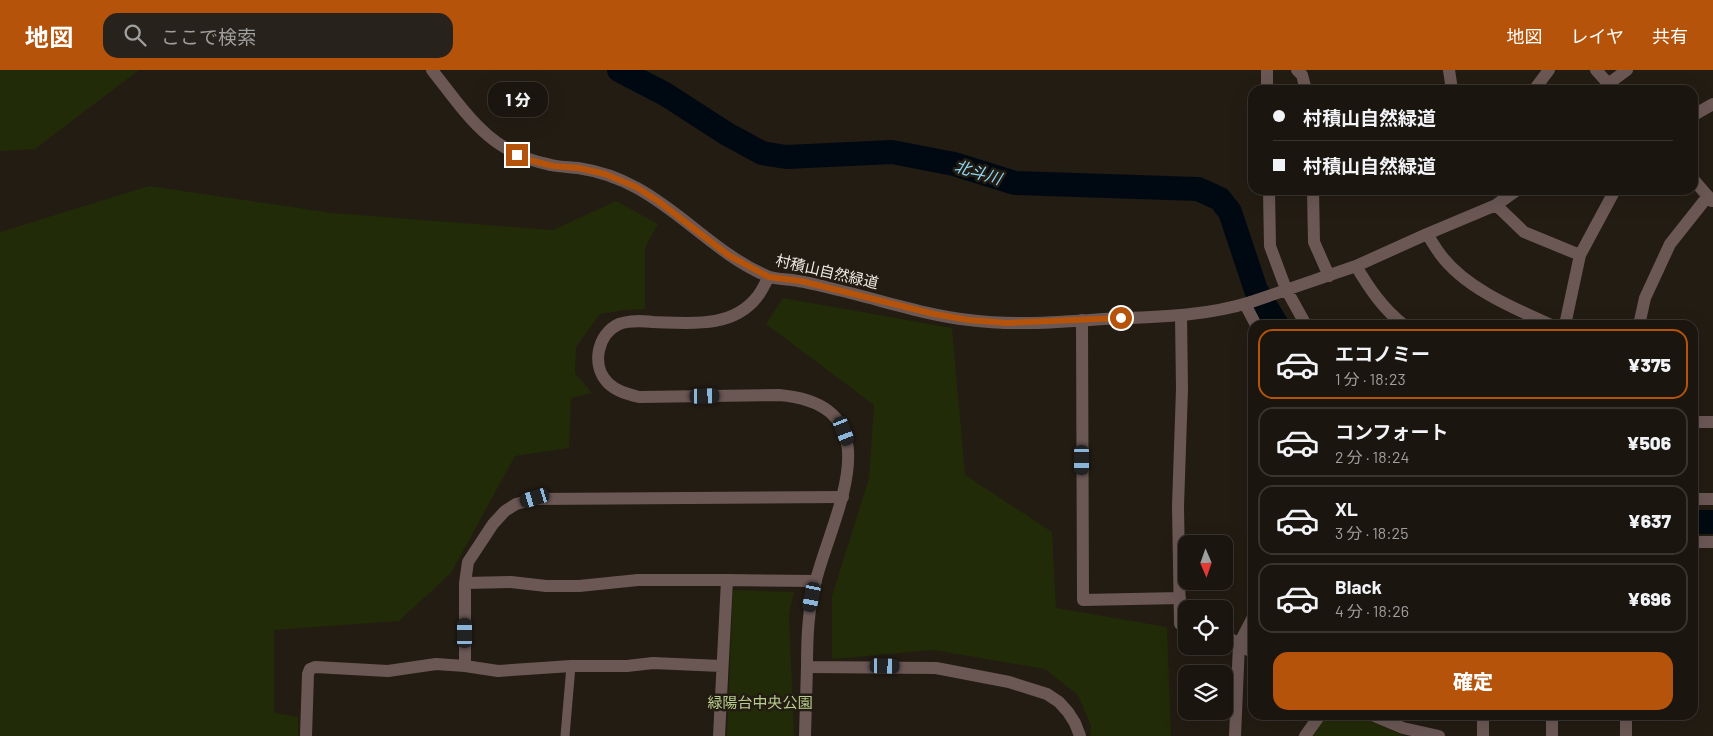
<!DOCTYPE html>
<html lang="ja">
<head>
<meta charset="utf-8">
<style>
	body { margin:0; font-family:Barlow,"Noto Sans JP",sans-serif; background:#27221c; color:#f1f3f6; height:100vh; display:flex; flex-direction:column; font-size:19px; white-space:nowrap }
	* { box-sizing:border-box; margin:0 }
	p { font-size:16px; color:#9f9f9e }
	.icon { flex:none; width:28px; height:28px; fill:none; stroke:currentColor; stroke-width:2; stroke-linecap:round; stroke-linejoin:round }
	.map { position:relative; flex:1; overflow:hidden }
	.details { position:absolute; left:1248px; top:250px; width:450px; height:400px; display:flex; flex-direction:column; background:#1a150e; border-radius:15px; box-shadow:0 5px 20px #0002,0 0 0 1px #38342e }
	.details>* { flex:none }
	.hud { position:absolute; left:1248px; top:15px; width:450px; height:110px; border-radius:15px; box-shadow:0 5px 20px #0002,0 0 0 1px #38342e; display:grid; align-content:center; height:110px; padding:0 25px; background:#1a150e }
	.needle { width:32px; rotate:178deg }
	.tools { position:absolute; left:1178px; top:465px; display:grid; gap:10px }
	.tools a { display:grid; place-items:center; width:55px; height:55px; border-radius:10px; background:#1a150e; box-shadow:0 5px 20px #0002,0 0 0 1px #38342e; font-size:25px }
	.end { position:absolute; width:22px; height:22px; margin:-11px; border:6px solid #b45309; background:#fff; box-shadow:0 0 0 2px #fff }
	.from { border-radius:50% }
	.bubble { position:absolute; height:35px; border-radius:15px; background:#1a150e; box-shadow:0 5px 20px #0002,0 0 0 1px #38342e; font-size:16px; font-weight:800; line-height:35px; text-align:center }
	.car { position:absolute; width:15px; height:30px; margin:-15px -8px; border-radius:6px; box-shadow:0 0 4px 1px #0007; background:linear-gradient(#222 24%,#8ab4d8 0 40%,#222 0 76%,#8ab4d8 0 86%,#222 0) }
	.hud b { display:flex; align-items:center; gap:18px; height:48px; font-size:19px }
	.hud b+b { border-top:1px solid #38342e }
	.hud i { width:12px; height:12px; background:#f1f3f6 }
	ul { padding:9px 0 0; list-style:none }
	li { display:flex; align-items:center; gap:15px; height:70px; margin:0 10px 8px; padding:0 15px; border:2px solid #38342e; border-radius:15px }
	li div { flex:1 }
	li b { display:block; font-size:19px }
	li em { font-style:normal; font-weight:800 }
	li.active { border-color:#b45309 }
	li>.icon { width:45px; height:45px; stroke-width:1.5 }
	.cta { display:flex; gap:10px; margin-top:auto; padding:10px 25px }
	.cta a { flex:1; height:58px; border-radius:15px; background:#b45309; color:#fff; font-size:20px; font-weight:800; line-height:58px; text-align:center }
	header { display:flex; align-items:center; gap:30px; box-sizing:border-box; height:70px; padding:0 25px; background:#b45309; color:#fff }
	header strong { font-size:24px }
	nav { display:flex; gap:28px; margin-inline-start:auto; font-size:18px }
	.search { width:350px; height:45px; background:#27221c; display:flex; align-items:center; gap:12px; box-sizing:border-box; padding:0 18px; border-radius:15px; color:#9f9f9e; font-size:19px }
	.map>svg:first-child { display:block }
</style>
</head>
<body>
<header>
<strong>地図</strong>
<div class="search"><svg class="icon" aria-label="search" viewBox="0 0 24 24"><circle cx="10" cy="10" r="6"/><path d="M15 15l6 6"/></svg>ここで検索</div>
<nav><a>地図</a><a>レイヤ</a><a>共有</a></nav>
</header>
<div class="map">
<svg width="1713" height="666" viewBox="0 0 1713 666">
	<rect width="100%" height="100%" fill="#231c13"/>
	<path fill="#222b08" d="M 0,0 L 139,0 L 35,79 L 0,81 Z
		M 149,116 L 332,143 L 553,160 L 616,131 L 658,154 L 645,178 L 645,239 L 624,240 L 600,244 L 576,277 L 575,303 L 592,323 L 571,328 L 569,378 L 515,386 L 451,503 L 399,551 L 274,560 L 274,643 L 298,647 L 298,666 L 0,666 L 0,162 Z
		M 783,228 L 952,258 L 965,405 L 1052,462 L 1056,538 L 1167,557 L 1171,666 L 1090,666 L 1091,656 L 1078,625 L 1045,599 L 934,580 L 832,589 L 832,526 L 869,408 L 874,335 L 766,254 Z
		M 733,520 L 794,522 L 789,544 L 794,666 L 727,666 Z
		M 1326,645 L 1356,645 L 1404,666 L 1311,666 Z"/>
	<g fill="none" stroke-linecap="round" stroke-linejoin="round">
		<path stroke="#000911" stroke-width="24" d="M 619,0 L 665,24 L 727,64 L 762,83 L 786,87 L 892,82 L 954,94 L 1015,113 L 1198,119 L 1220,129 L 1230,142 L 1256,220 L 1277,255
			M 1692,452 L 1713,452"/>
		<path stroke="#6b5855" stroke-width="9" d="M 565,666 L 571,596"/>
		<path stroke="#6b5855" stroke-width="12" d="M 1267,0 L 1267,20
			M 1297,0 L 1302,5 L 1306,20
			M 1449,0 L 1452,20
			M 1596,0 L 1614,20
			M 1534,20 L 1549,0
			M 1603,20 L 1608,14 L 1627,0
			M 1692,46 L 1713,34
			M 1692,108 L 1712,131
			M 1269,120 L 1270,176 L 1286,219 L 1306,255
			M 1313,120 L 1314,172 L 1329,206
			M 1496,135 L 1524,162 L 1580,185
			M 1427,164 C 1431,170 1435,177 1440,184 C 1465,218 1513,238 1551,255
			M 1356,196 C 1369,218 1383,239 1404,255
			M 1251,232 L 1356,196 L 1427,164 L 1496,135 L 1517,120
			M 1245,234 L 1256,255
			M 1181,245 L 1182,319 L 1178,436 L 1180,554 L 1186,554
			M 1082,250 L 1083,530 L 1180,528
			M 1565,255 L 1580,185 L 1615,120
			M 1639,255 L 1645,228 L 1670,174 L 1708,126
			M 1692,352 L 1713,352
			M 1692,429 L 1713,429
			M 1692,472 L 1713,472
			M 465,513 L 511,512 L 546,516 L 579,516 L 638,510 L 727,510
			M 1224,565 L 1252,582
			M 465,596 L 465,513 L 468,492 L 493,454 L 505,441 L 516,434 L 535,429 L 843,427
			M 1372,645 L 1403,658 L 1439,666
			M 1552,645 L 1552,666
			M 306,666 L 308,604 L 310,599 L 315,597 L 388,601 L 436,594 L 465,596 L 498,601 L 571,596 L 627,596 L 653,593 L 721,596
			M 719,666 L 727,510 L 816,511
			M 805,666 L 807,597
			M 1235,666 L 1239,574 L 1252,549
			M 1305,666 L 1320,645
			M 1483,666 L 1483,645
			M 1626,666 L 1626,645"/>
		<path stroke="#6b5855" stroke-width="12" d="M 432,0 C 468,46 490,83 551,95 C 560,97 569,97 578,98 C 598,101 619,108 637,118 C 683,143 718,185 767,206 C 777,210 789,209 798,211 C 812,213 825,217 838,220 C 881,230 925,245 969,250 C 1014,256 1060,252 1104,249 C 1154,247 1203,247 1251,232
			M 769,207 C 765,213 762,221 757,227 C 732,259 689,253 653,252 C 642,251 630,250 619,254 C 597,264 591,296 608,313 C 616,321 627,324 639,327 L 779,325 C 896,335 833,444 816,510 C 808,539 807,567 807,597 L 936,598 L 1009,612 L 1047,624 L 1059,632 L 1068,642 L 1075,653 L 1080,666"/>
	</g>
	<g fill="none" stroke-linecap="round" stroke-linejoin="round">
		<path stroke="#b45309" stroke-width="6" d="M 517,85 L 529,90 L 553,96 L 579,98 L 605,104 L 636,117 L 658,131 L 728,185 L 769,207 L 801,211 L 934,244 L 969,250 L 1007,253 L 1121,248"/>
	</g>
	<g text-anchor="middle" stroke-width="5" stroke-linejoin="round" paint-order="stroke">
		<g font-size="15" fill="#f0ebe6" stroke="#231c13">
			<text transform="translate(827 202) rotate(13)" y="5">村積山自然緑道</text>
		</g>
		<g font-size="15" fill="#bacd8e" stroke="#231c13">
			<text x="760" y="638">緑陽台中央公園</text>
		</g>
		<g font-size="16" font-style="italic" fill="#8ed9f9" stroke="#231c13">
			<text transform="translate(978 102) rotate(17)" y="6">北斗川</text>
		</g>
	</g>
</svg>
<div class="tools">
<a><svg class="needle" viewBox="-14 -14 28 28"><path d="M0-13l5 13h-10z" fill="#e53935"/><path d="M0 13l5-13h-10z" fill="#9f9f9e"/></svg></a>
<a><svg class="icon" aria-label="locate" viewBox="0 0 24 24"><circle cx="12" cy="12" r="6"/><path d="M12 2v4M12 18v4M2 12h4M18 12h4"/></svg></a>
<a><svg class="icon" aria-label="layers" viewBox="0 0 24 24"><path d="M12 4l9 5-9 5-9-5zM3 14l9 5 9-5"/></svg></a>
</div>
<i class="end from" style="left:1121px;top:248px"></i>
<i class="end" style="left:517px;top:85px"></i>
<div class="bubble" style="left:488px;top:12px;width:60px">1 分</div>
<i class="car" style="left:705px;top:326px;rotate:89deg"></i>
<i class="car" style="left:844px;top:361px;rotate:159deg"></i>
<i class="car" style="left:1082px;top:390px;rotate:180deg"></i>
<i class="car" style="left:535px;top:428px;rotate:253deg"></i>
<i class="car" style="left:812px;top:527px;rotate:191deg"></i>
<i class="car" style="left:465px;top:563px;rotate:0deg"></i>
<i class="car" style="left:885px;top:596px;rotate:91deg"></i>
<div class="hud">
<b><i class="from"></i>村積山自然緑道</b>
<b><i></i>村積山自然緑道</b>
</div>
<section class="details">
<ul>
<li class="active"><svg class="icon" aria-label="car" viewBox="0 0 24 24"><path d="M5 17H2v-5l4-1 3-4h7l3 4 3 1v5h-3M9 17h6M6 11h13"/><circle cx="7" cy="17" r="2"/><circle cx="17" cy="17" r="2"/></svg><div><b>エコノミー</b><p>1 分 · 18:23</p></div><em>¥375</em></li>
<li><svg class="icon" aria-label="car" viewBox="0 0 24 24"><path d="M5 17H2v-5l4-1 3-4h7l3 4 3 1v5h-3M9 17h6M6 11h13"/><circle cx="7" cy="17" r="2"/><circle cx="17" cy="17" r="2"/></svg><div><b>コンフォート</b><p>2 分 · 18:24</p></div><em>¥506</em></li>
<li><svg class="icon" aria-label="car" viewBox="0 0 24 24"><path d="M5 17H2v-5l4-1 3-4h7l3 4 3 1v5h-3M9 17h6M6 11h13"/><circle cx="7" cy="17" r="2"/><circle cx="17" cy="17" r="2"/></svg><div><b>XL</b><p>3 分 · 18:25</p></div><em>¥637</em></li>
<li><svg class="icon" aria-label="car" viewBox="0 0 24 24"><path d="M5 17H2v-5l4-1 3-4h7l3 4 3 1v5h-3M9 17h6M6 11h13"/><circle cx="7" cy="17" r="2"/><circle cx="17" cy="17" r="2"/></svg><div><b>Black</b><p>4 分 · 18:26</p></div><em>¥696</em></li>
</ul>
<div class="cta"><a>確定</a></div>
</section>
</div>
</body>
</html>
